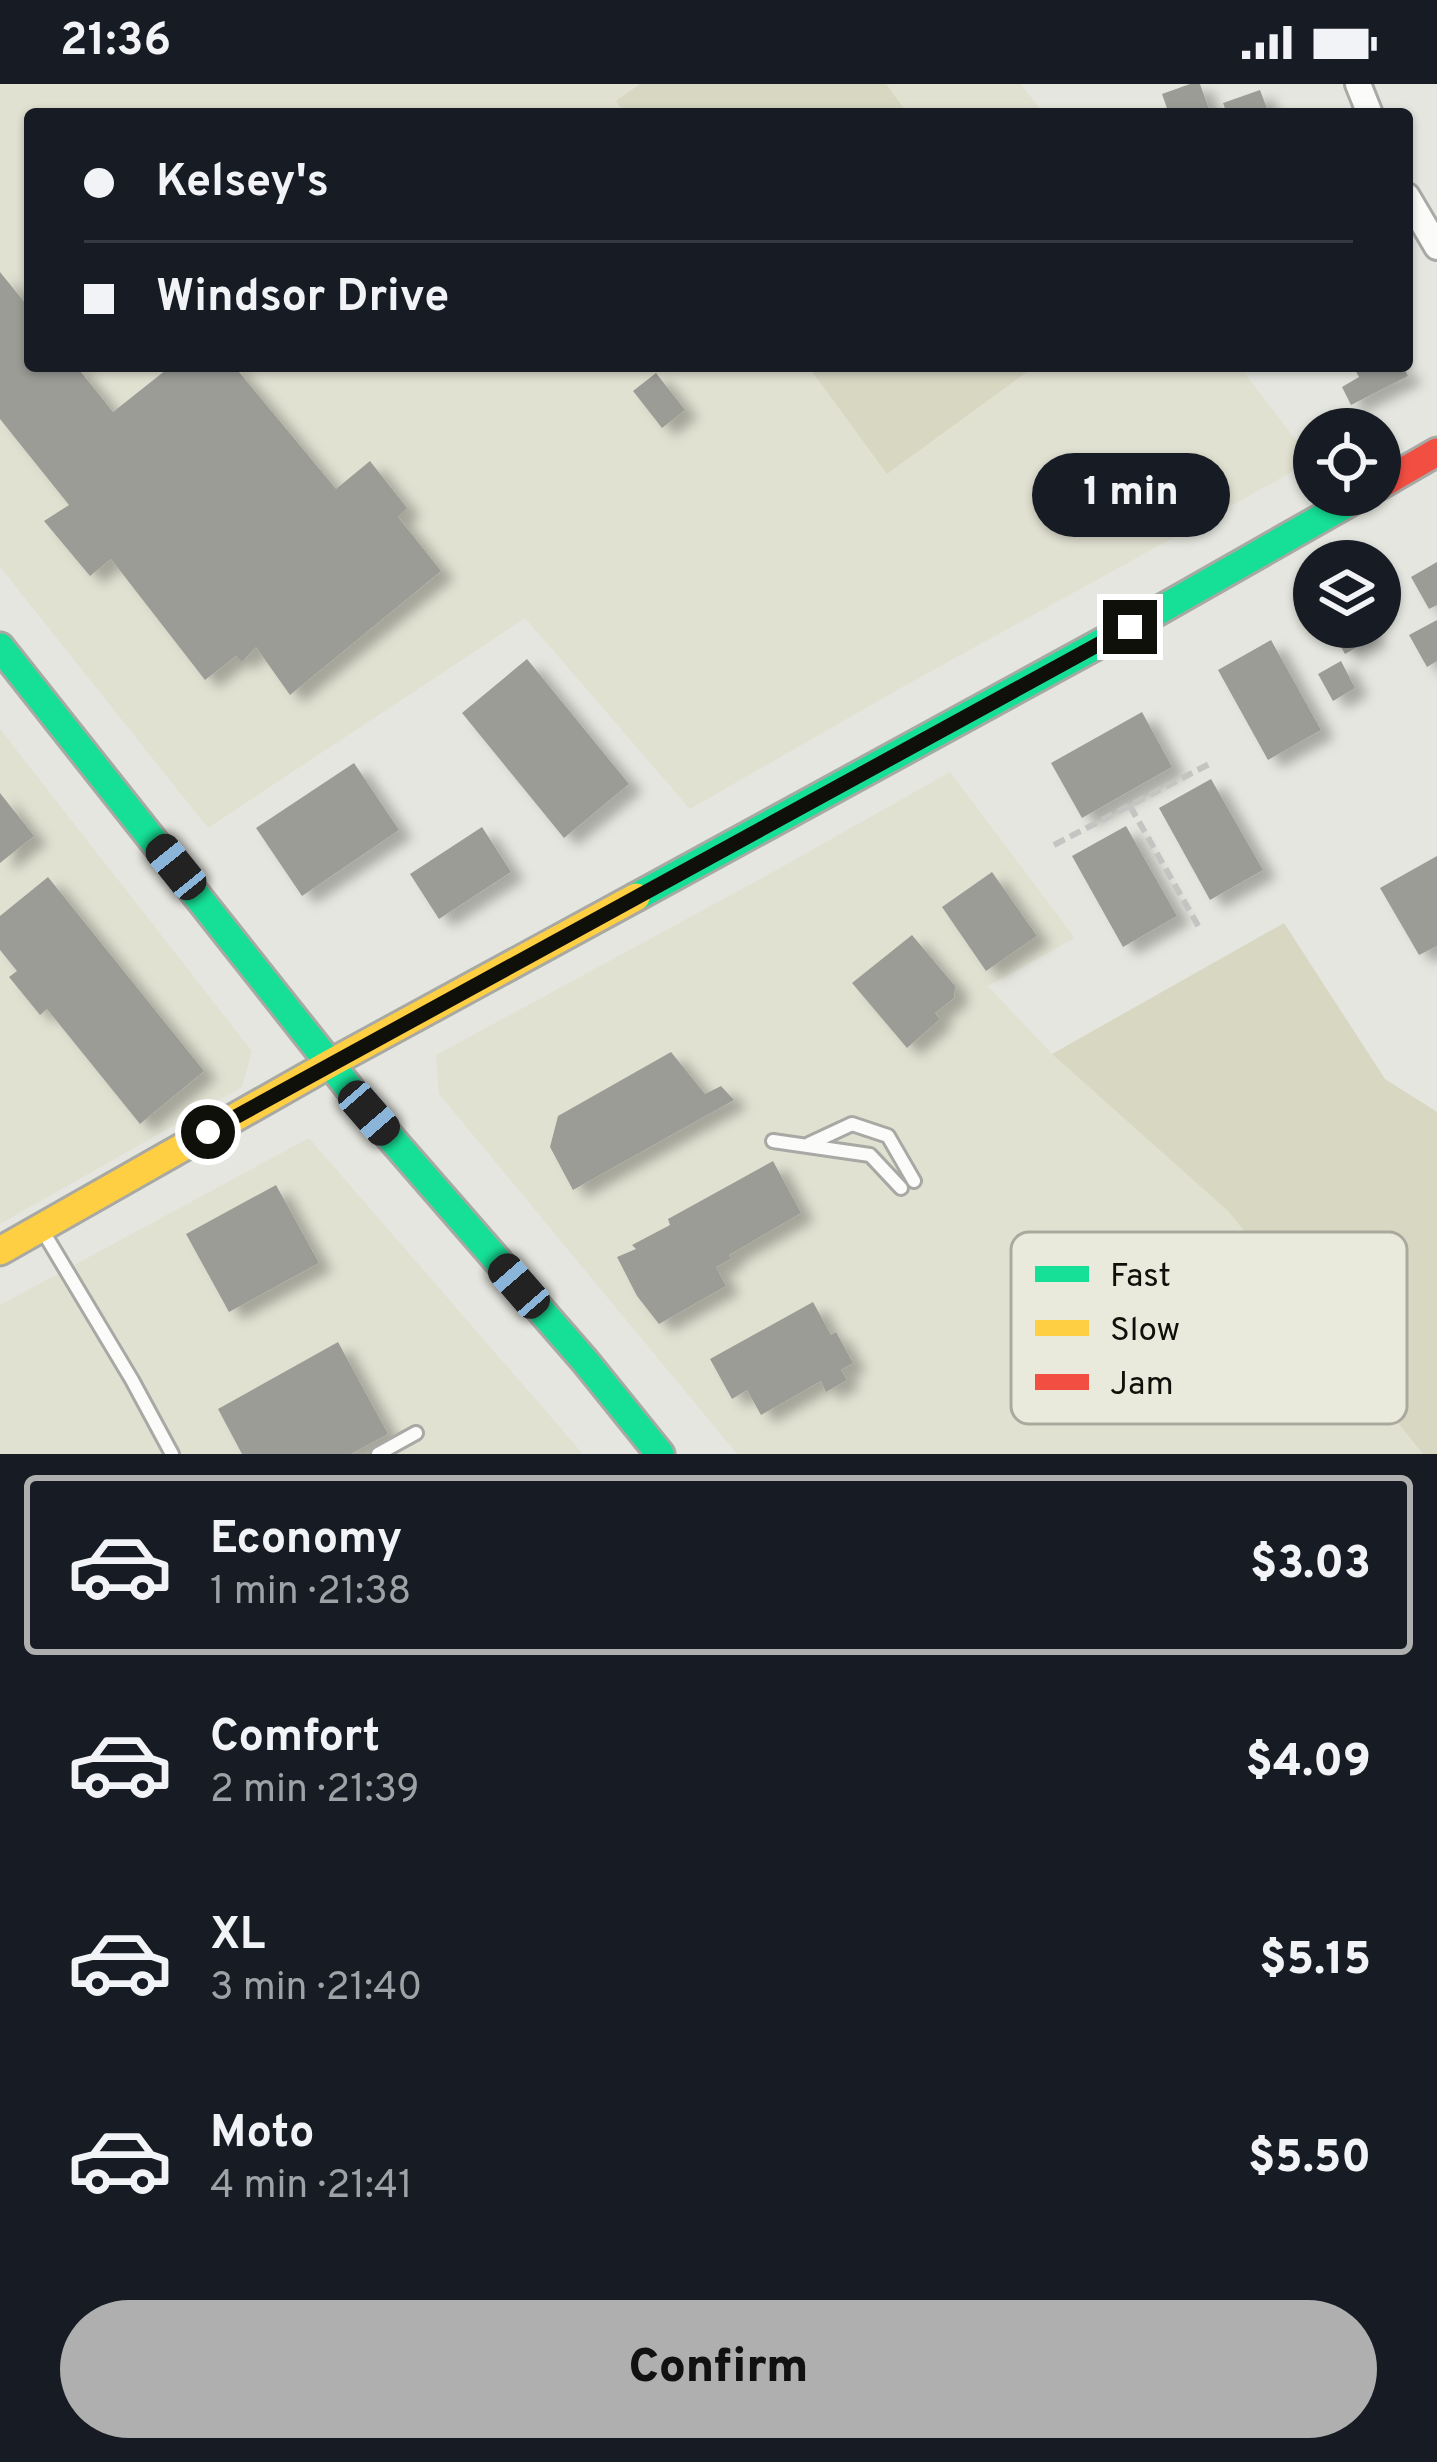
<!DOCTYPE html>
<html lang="en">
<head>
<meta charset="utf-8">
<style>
	body { margin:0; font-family:Overpass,sans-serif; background:#20242c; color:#f1f3f6; height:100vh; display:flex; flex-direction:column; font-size:45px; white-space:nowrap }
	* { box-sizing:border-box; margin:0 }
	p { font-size:39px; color:#9ea1a6 }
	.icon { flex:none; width:66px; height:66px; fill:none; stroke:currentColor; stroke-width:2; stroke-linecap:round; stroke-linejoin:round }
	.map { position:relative; height:1370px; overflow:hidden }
	.side { display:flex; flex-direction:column; background:#171b24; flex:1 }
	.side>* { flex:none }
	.banner { position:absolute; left:24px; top:24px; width:1389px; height:264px; border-radius:12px; box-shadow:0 3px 9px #0004; display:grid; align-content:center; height:264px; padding:0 60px; background:#171b24 }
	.fabs { position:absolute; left:1293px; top:324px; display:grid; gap:24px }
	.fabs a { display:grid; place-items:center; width:108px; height:108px; border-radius:50%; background:#171b24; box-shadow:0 3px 9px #0004; font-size:60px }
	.end { position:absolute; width:54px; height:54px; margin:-27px; border:15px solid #10100b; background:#fff; box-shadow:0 0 0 6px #fff }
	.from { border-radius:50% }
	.bubble { position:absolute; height:84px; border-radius:42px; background:#171b24; box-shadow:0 3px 9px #0004; font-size:39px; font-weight:800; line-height:84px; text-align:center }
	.car { position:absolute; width:36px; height:72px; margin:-36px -18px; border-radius:15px; box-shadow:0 0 9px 3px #0007; background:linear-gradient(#222 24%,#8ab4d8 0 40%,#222 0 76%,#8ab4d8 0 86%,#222 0) }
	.banner b { display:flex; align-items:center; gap:42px; height:114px; font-size:45px }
	.banner b+b { border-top:3px solid #363941 }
	.banner i { width:30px; height:30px; background:#f1f3f6 }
	ul { padding:21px 0 0; list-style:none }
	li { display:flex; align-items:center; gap:36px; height:180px; margin:0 24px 18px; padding:0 36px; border:6px solid transparent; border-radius:12px }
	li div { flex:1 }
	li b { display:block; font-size:45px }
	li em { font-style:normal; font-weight:800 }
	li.selected { border-color:#aeafae }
	li>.icon { width:108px; height:108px; stroke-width:1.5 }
	.action { display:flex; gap:24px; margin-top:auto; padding:24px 60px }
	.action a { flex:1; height:138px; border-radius:72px; background:#aeafae; color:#111; font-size:48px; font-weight:800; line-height:138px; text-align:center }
	.status { display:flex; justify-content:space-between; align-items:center; height:84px; padding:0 60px; background:#171b24; direction:ltr }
	.status svg { height:33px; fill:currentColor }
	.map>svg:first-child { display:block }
</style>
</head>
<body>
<div class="status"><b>21:36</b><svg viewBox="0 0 49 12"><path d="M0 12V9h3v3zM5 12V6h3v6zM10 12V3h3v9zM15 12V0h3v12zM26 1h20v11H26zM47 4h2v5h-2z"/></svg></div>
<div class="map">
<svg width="1437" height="1370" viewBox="0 0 1437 1370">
	<defs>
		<filter id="shadow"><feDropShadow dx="13" dy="8" stdDeviation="6" flood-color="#0004"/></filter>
	</defs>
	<rect width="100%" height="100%" fill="#e6e6e0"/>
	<path fill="#e1e1d2" d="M 0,0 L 1021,0 L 1044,30 L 30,30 L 30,282 L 1239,282 L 1312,377 L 899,605 L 690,725 L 525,534 L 208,744 L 0,483 Z
		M 0,645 L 252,967 L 242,1003 L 0,1140 Z
		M 950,688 L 1075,854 L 988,902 L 1052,970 L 1229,1128 L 1423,1370 L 737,1370 L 439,1010 L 436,971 L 762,794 Z
		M 309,1054 L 583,1370 L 0,1370 L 0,1221 Z"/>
	<path fill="#d7d7c2" d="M 640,0 L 886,0 L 908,30 L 625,30 L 616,17 Z
		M 808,282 L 1035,282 L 887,390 Z
		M 1284,839 L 1385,995 L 1437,1028 L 1437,1370 L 1423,1370 L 1229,1128 L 1052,970 Z"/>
	<path fill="#9c9c97" filter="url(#shadow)" d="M 1190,0 L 1200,0 L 1210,28 L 1169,30 L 1162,10 Z
		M 1260,6 L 1269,30 L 1227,30 L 1223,19 Z
		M 0,188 L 30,225 L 30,282 L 76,282 L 113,328 L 171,282 L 234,282 L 336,405 L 370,377 L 407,424 L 398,433 L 441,487 L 290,611 L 256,563 L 242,578 L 236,572 L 205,596 L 111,475 L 90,492 L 44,437 L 69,421 L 0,335 Z
		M 1353,282 L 1403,282 L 1408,292 L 1351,321 L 1342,303 L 1359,293 Z
		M 656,289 L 685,326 L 662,344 L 633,307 Z
		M 1437,478 L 1437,521 L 1429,525 L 1411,493 Z
		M 1437,536 L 1437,577 L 1427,583 L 1409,551 Z
		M 1330,543 L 1368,543 L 1374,554 L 1345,570 Z
		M 1271,556 L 1321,646 L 1268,676 L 1218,586 Z
		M 527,575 L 629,700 L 564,754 L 462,629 Z
		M 1341,577 L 1355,604 L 1333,617 L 1318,590 Z
		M 1142,628 L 1172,683 L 1082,734 L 1051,679 Z
		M 354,679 L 399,746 L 302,812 L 256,744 Z
		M 1211,695 L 1263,786 L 1210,816 L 1159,724 Z
		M 0,709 L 34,752 L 0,779 Z
		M 1126,742 L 1177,832 L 1123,863 L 1072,772 Z
		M 482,743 L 511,788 L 439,835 L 410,790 Z
		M 1437,772 L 1437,862 L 1419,871 L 1380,804 Z
		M 992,788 L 1037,852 L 986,887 L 942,823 Z
		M 48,793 L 204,987 L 140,1040 L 47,925 L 40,931 L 9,893 L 17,887 L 0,866 L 0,832 Z
		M 912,851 L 955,902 L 954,914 L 935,929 L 940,935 L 907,964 L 852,899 Z
		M 671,968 L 705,1010 L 721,1002 L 734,1016 L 573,1106 L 550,1063 L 558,1032 Z
		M 773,1077 L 801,1129 L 729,1171 L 731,1175 L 716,1183 L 726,1202 L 659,1240 L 637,1212 L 617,1173 L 636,1165 L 632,1161 L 670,1141 L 668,1135 Z
		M 276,1101 L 319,1179 L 229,1228 L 186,1150 Z
		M 813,1218 L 831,1251 L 836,1248 L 853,1279 L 841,1286 L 847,1296 L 826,1308 L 821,1297 L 761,1331 L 747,1306 L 732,1315 L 710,1275 Z
		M 338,1258 L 388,1350 L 351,1370 L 242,1370 L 218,1325 Z"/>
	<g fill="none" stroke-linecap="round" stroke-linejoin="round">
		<g stroke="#a8a8a4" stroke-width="18">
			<path id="lane" d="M 773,1057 L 870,1071 L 901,1104
				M 809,1060 L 852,1040 L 888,1052 L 914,1097
				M 41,1144 L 132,1296 L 172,1370
				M 378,1370 L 416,1349"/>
		</g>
		<g stroke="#a8a8a4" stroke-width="30">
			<path id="street" d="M 1358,0 L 1370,30
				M 1407,112 L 1437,163"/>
		</g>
		<g stroke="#a8a8a4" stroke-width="33">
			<path id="fast" d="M 0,563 L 369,1029 L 585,1277 L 660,1370
				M 636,813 L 1130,543 L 1362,411"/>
		</g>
		<g stroke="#a8a8a4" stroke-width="33">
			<path id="slow" d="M 0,1167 L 331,979 L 636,813"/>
		</g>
		<g stroke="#a8a8a4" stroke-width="33">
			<path id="jam" d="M 1380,401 L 1437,368"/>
		</g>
		<path stroke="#c4c4c2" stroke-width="6" stroke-dasharray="12 6" stroke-linecap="butt" d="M 1130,722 L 1201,847
			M 1054,761 L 1213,678"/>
		<use href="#lane" stroke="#fbfbfa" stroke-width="12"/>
		<use href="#street" stroke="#fbfbfa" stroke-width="24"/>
		<use href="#fast" stroke="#16e098" stroke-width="27"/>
		<use href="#slow" stroke="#ffcf43" stroke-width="27"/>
		<use href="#jam" stroke="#f24e42" stroke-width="27"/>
	</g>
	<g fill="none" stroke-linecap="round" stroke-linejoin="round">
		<path stroke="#10100b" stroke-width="15" d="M 208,1048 L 1130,543"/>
	</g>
	<rect x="1011" y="1148" width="396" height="192" rx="18" fill="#eaeadc" stroke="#a9a99d" stroke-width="3"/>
	<rect x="1035" y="1182" width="54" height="16" fill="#16e098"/>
	<rect x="1035" y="1236" width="54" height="16" fill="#ffcf43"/>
	<rect x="1035" y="1290" width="54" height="16" fill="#f24e42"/>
	<g font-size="33" fill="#10100b">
		<text x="1110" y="1202">Fast</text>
		<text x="1110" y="1256">Slow</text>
		<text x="1110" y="1310">Jam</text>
	</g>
</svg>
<div class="fabs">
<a><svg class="icon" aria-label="locate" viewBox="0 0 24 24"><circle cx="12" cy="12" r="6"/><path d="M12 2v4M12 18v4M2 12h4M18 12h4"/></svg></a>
<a><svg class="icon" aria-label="layers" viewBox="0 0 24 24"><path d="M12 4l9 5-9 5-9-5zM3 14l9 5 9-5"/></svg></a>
</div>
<i class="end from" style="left:208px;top:1048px"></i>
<i class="end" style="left:1130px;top:543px"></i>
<div class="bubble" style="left:1032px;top:369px;width:198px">1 min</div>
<i class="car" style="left:176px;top:783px;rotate:321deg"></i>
<i class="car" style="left:369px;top:1029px;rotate:139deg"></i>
<i class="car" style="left:519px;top:1202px;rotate:319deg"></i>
<div class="banner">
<b><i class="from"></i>Kelsey's</b>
<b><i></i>Windsor Drive</b>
</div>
</div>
<section class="side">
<ul>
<li class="selected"><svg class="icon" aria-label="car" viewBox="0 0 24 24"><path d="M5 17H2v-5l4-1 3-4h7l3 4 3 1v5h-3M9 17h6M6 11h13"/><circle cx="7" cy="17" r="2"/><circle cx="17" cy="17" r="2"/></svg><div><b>Economy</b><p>1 min · 21:38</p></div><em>$3.03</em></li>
<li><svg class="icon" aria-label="car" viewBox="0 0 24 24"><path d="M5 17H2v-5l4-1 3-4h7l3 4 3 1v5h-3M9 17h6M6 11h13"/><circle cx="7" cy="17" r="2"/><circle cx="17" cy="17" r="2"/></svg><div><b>Comfort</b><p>2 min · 21:39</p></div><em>$4.09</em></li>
<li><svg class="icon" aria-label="car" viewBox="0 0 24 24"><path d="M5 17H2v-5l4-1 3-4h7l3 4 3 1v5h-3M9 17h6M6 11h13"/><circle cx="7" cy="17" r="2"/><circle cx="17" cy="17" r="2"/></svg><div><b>XL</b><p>3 min · 21:40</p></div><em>$5.15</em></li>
<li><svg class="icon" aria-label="car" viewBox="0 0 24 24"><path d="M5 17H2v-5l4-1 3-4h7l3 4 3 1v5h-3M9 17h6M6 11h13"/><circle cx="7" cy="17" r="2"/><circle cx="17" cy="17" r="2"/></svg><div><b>Moto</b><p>4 min · 21:41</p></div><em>$5.50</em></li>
</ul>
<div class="action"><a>Confirm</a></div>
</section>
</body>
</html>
